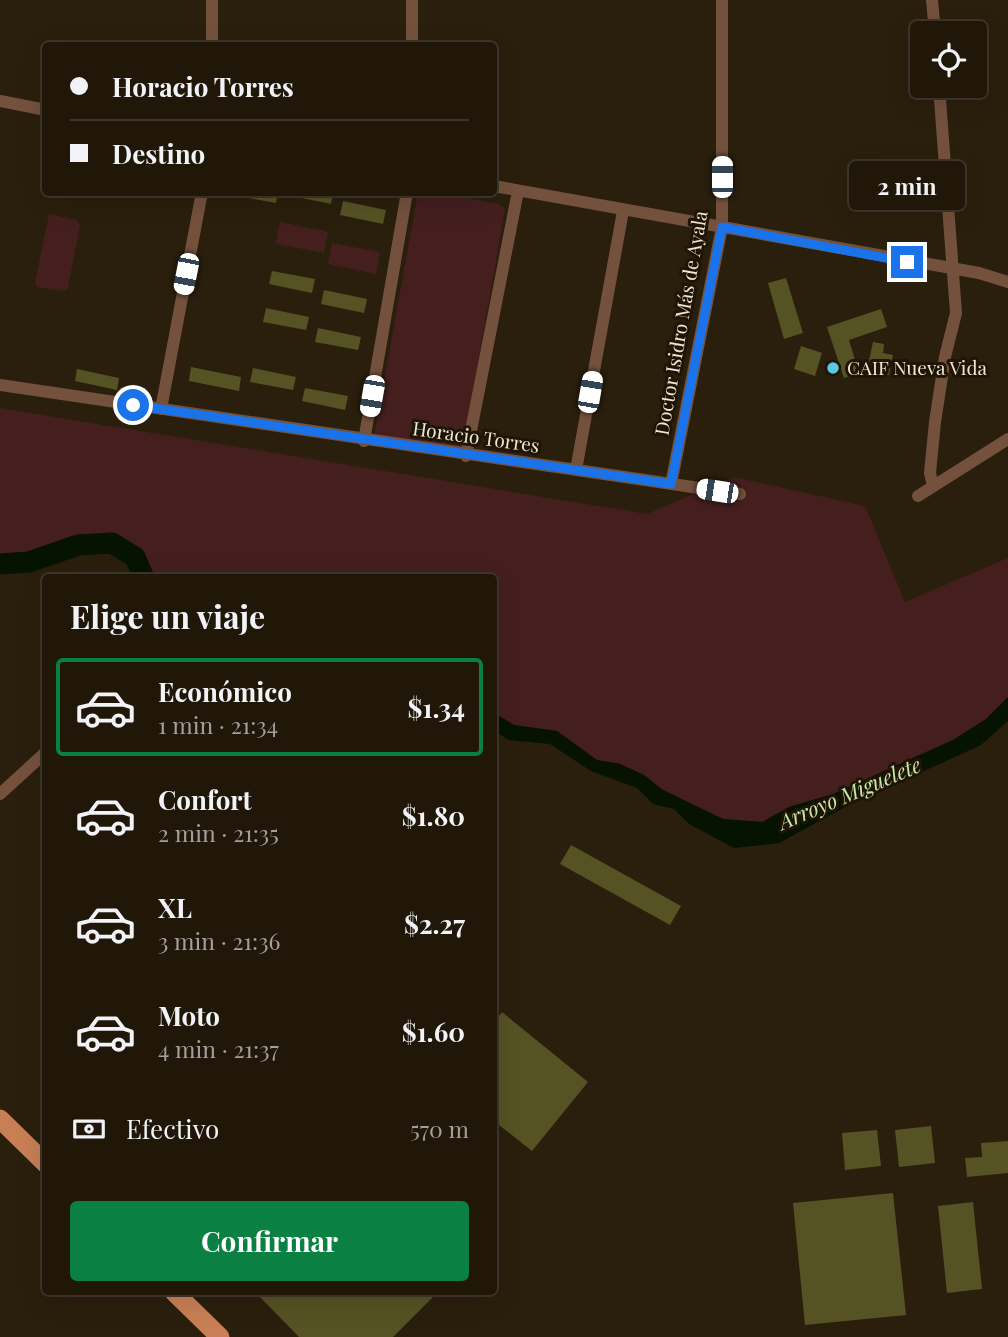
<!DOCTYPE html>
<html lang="es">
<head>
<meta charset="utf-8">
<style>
	body { margin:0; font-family:"Playfair Display",serif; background:#282012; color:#f1f3f6; height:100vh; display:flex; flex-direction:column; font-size:26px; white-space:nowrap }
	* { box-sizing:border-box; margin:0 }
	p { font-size:23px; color:#a29f9c }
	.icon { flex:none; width:38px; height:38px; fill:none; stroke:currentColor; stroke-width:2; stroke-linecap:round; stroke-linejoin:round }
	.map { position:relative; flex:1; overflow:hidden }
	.panel { position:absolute; left:42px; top:574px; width:455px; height:721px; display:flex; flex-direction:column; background:#201709; border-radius:7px; box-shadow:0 7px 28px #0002,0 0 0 2px #3d362a }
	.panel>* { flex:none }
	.top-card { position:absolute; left:42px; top:42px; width:455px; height:154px; border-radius:7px; box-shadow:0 7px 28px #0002,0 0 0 2px #3d362a; display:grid; align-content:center; height:154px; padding:0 28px; background:#201709 }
	.tools { position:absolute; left:910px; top:21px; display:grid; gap:14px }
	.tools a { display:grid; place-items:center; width:77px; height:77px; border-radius:7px; background:#201709; box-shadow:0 7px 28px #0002,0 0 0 2px #3d362a; font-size:35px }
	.end { position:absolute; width:32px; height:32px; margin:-16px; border:9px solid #1a73e8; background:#fff; box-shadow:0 0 0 4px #fff }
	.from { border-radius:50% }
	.bubble { position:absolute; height:49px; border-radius:7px; background:#201709; box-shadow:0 7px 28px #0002,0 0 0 2px #3d362a; font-size:23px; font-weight:700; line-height:49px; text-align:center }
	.car { position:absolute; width:21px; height:42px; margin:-21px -10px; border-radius:9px; box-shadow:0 0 5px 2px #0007; background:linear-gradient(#fff 24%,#345 0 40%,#fff 0 76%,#345 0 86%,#fff 0) }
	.top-card b { display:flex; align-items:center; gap:24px; height:66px; font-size:26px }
	.top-card b+b { border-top:2px solid #3d362a }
	.top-card i { width:18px; height:18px; background:#f1f3f6 }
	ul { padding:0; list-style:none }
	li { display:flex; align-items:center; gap:21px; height:98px; margin:0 14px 10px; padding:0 14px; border:4px solid transparent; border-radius:7px }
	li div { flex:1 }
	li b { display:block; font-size:26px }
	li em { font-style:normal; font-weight:700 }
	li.on { border-color:#0b8043 }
	li>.icon { width:63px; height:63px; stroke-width:1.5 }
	h2 { padding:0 28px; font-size:32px; line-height:84px }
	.pay { display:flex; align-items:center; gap:18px; height:77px; padding:0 28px; font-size:26px }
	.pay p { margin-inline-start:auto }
	.cta { display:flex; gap:14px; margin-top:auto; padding:14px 28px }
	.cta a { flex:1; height:80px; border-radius:7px; background:#0b8043; color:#fff; font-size:28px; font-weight:700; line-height:80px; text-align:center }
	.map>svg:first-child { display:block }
</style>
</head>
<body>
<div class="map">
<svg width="1008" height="1337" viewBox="0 0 1008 1337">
	<rect width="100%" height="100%" fill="#2a1f0c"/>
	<path fill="#441f1e" d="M 418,193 L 440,193 L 499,204 L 505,209 L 463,449 L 374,436 Z
		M 49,214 L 77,220 L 80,225 L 68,288 L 64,291 L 37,287 L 35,283 Z
		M 280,222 L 328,232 L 324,253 L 276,244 Z
		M 332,243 L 380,252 L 376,274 L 328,264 Z
		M 0,408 L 647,514 L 733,477 L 865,506 L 905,602 L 1008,558 L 1008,697 L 986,719 L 953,740 L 833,794 L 789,807 L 763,822 L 723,819 L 663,790 L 644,775 L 620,764 L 597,760 L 557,731 L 514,725 L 494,713 L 494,578 L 144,577 L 135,557 L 111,543 L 78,545 L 29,562 L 0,564 Z"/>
	<path fill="#051300" d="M 1008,697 L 1008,721 L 981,745 L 847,806 L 779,843 L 734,848 L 689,824 L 674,809 L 653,804 L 637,788 L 591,771 L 550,744 L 509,740 L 494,731 L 494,713 L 514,725 L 557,731 L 597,760 L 620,764 L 644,775 L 663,790 L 723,819 L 762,822 L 789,807 L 833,794 L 953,740 L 986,719 Z"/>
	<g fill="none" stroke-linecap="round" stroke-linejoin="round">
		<path stroke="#051300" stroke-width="21" d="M 0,564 L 29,562 L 78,545 L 112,543 L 135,557 L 144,578"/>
	</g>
	<path fill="#555224" d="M 244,192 L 278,192 L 276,203 L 243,197 Z
		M 297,192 L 333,192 L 331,204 L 297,197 Z
		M 343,201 L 386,210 L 383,224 L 340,215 Z
		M 272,271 L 315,279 L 312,293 L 269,284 Z
		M 786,278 L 803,333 L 784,339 L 768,283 Z
		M 324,290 L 367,299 L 364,313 L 321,304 Z
		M 266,308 L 309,317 L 306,330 L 263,322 Z
		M 881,309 L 887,327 L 849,340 L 859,373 L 844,378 L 827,327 Z
		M 318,328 L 361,337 L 358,350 L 315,342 Z
		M 873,342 L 884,344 L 883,353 L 893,355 L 889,375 L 867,370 Z
		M 801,346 L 822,353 L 815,376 L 794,369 Z
		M 191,367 L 241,377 L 239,391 L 189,381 Z
		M 253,368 L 296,377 L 293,390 L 250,382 Z
		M 77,369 L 119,378 L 117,390 L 75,381 Z
		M 305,388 L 348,396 L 345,410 L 302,401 Z
		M 571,845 L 681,906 L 670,925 L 560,864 Z
		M 502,1012 L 588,1082 L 532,1151 L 494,1121 L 494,1023 Z
		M 931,1126 L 935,1163 L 899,1167 L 895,1130 Z
		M 877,1130 L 881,1166 L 845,1170 L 842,1133 Z
		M 1008,1141 L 1008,1173 L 967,1177 L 965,1158 L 982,1157 L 981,1143 Z
		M 893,1193 L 906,1315 L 805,1325 L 793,1203 Z
		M 973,1202 L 982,1289 L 947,1293 L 938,1206 Z
		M 266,1292 L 438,1292 L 393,1337 L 299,1337 L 260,1297 Z"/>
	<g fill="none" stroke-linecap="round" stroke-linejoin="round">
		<path stroke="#74513d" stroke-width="12" d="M 932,0 L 935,33
			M 212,46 L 212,0
			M 412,46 L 412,0
			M 0,101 L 46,110
			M 494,186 L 979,273 L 1008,282
			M 0,385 L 740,494
			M 161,409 L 202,192
			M 364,441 L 407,192
			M 466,456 L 518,191
			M 576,470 L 623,211
			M 671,484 L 722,227 L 722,0
			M 933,486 L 930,473 L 935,422 L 945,357 L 956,313 L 939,86
			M 918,496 L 1008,439
			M 0,794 L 46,752"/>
		<path stroke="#c87f55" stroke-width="19" d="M 0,1119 L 46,1164
			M 174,1292 L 220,1337"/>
	</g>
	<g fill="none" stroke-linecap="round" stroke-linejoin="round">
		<path stroke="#1a73e8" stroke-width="9" d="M 133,405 L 671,484 L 722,227 L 907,262"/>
	</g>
	<circle fill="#59c8e5" stroke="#201504" stroke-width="2.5" cx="833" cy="368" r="7"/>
	<g text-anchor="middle" stroke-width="6" stroke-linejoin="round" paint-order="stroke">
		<g font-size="19" fill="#ede5d9" stroke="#201504">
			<text transform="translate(681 323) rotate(-80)" y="7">Doctor Isidro Más de Ayala</text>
			<text transform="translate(476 437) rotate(8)" y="7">Horacio Torres</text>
		</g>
		<g font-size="19" fill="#ede5d9" stroke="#201504" text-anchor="start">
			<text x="847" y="375">CAIF Nueva Vida</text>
		</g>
		<g font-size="21" font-style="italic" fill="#c3ebaa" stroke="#201504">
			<text transform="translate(850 794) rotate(-23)" y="7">Arroyo Miguelete</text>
		</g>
	</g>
</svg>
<div class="tools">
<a><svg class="icon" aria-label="locate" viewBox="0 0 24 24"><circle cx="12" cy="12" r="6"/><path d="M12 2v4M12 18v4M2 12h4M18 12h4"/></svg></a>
</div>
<i class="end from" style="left:133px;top:405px"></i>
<i class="end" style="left:907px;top:262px"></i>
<div class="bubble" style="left:849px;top:161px;width:116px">2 min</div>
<i class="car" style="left:722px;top:177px;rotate:0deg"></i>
<i class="car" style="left:186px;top:274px;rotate:191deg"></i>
<i class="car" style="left:590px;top:392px;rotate:10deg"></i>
<i class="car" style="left:372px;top:396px;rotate:190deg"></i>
<i class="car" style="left:717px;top:491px;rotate:279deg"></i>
<div class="top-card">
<b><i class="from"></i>Horacio Torres</b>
<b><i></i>Destino</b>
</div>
<section class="panel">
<h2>Elige un viaje</h2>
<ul>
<li class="on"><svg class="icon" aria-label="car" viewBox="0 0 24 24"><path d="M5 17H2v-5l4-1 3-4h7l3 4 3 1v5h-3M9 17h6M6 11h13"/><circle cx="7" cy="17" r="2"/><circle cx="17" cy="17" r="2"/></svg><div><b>Económico</b><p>1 min · 21:34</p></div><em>$1.34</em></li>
<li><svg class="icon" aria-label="car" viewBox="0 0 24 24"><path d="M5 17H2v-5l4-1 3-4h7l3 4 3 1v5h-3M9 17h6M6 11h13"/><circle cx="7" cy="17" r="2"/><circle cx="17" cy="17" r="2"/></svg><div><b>Confort</b><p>2 min · 21:35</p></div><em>$1.80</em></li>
<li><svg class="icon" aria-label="car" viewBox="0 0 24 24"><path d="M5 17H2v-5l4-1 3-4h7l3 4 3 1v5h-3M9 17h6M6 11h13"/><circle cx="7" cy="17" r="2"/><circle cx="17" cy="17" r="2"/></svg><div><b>XL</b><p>3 min · 21:36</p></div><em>$2.27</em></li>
<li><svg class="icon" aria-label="car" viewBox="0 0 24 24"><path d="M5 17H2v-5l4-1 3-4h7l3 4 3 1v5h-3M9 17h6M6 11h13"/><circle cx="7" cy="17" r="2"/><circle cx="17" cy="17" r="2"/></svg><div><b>Moto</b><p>4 min · 21:37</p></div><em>$1.60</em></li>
</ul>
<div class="pay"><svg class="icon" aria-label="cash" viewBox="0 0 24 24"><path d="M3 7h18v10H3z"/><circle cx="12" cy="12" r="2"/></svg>Efectivo<p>570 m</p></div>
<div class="cta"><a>Confirmar</a></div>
</section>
</div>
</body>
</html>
